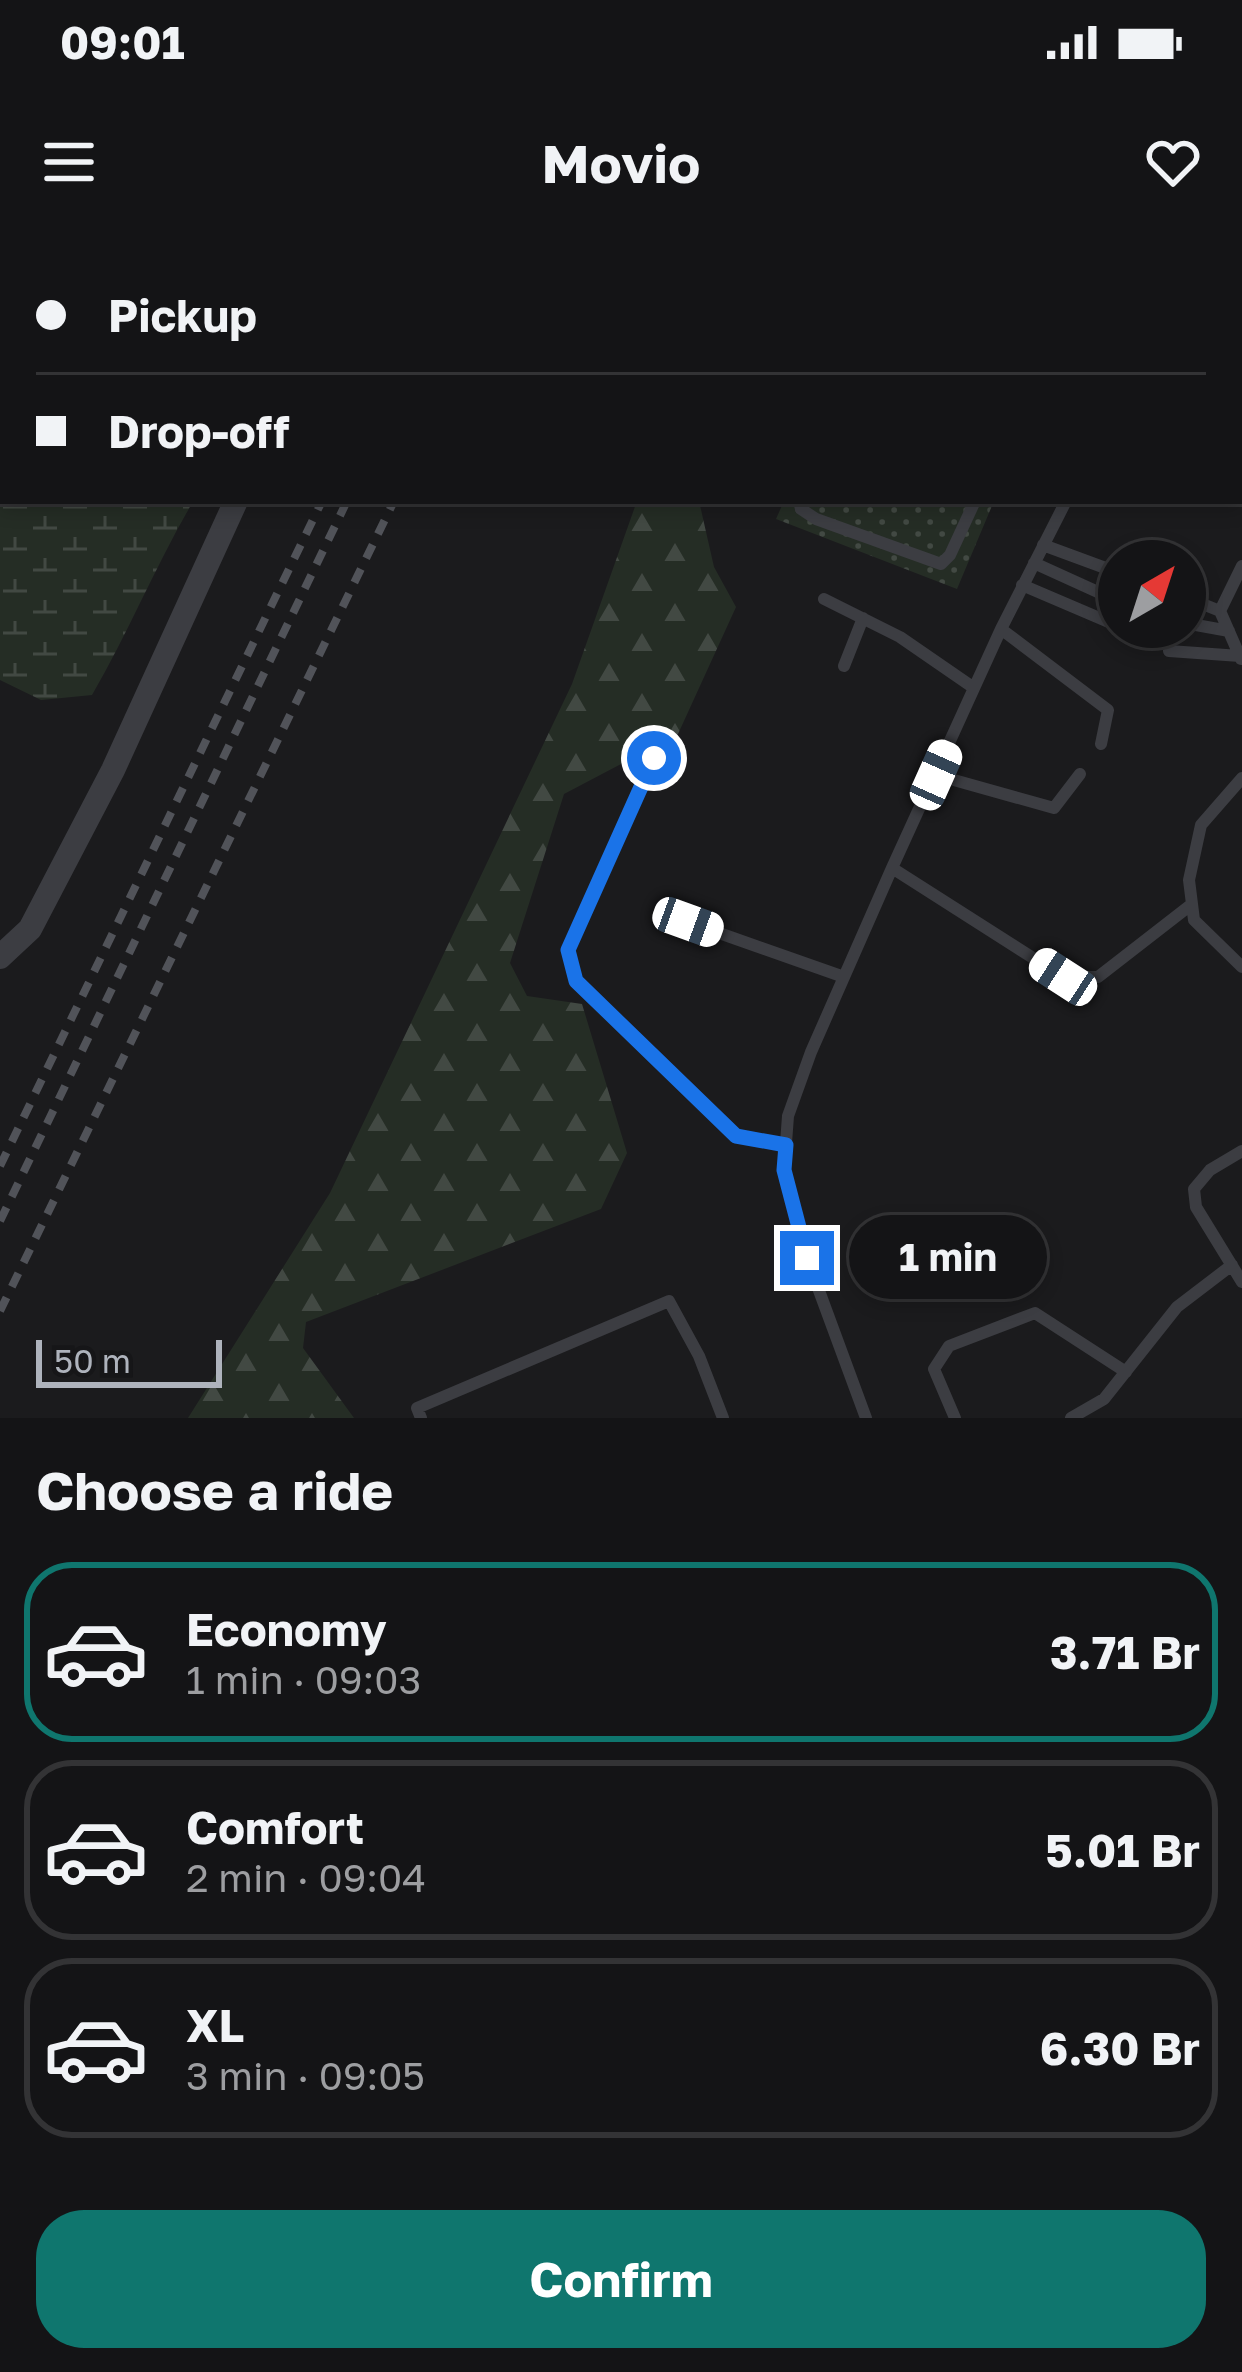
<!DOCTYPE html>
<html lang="en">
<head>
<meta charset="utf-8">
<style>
	body { margin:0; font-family:"Golos Text",sans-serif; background:#212123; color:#f1f3f6; height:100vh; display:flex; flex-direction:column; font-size:45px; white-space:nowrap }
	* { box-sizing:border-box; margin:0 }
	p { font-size:39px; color:#9d9ea1 }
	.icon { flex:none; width:66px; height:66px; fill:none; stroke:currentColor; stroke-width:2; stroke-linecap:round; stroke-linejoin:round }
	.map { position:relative; height:1178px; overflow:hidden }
	.sheet { display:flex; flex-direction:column; background:#141416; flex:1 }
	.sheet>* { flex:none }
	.banner { position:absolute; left:0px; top:0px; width:1242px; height:264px; box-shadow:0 6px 18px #0003,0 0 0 3px #333335; display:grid; align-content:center; height:264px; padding:0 36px; background:#141416 }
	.needle { width:78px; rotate:39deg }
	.tools { position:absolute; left:1098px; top:300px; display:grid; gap:24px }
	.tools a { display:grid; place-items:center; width:108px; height:108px; border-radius:50%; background:#141416; box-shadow:0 6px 18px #0003,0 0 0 3px #333335; font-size:60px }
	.scale { position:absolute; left:36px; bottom:30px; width:186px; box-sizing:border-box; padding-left:12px; border:6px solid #aeb3bc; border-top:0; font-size:33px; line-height:42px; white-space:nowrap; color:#aeb3bc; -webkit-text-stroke:9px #161618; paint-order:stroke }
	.end { position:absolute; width:54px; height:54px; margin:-27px; border:15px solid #1a73e8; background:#fff; box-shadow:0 0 0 6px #fff }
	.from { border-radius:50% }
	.bubble { position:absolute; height:84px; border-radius:42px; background:#141416; box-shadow:0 6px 18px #0003,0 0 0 3px #333335; font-size:39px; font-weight:700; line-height:84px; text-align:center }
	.car { position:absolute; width:36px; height:72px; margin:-36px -18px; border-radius:15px; box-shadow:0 0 9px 3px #0007; background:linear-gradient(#fff 24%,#345 0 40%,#fff 0 76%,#345 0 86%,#fff 0) }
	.banner b { display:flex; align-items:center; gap:42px; height:114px; font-size:45px }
	.banner b+b { border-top:3px solid #333335 }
	.banner i { width:30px; height:30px; background:#f1f3f6 }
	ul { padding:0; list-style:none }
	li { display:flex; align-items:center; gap:36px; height:180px; margin:0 24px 18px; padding:0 12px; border:6px solid #333335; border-radius:48px }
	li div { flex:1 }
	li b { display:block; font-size:45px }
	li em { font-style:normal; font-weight:700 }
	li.selected { border-color:#0f766e }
	li>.icon { width:108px; height:108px; stroke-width:1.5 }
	h2 { padding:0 36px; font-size:54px; line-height:144px }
	.cta { display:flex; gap:24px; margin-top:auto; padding:24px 36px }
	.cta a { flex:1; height:138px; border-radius:48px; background:#0f766e; color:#fff; font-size:48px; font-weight:700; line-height:138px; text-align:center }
	.status { display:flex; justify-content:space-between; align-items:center; height:84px; padding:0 60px; background:#141416; direction:ltr }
	.status svg { height:33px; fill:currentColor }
	header { display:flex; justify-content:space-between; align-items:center; height:156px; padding:0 36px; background:#141416; font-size:54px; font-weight:700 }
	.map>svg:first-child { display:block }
</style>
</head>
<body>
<div class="status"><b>09:01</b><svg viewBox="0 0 49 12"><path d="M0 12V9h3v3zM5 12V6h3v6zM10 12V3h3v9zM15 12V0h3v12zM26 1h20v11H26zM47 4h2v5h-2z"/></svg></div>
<header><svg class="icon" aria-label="menu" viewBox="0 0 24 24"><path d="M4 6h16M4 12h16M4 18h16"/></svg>Movio<svg class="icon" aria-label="heart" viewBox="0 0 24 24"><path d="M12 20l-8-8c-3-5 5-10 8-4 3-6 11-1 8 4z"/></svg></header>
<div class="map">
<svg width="1242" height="1178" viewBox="0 0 1242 1178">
	<defs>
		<pattern id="green-dots" width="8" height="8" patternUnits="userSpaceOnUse" patternTransform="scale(3)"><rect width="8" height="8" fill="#252d25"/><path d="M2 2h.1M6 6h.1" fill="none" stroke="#424943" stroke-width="1.8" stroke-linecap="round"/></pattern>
		<pattern id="forest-firs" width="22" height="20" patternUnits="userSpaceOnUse" patternTransform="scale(3)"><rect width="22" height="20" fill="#252d25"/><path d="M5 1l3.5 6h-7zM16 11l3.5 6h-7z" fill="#424943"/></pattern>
		<pattern id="wetland-marsh" width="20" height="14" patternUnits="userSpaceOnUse" patternTransform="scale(3)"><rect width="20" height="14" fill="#252d25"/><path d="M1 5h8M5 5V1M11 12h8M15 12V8" fill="none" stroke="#424943"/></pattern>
	</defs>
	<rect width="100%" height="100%" fill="#1b1b1d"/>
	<path fill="url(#green-dots)" d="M 891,0 L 1118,0 L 890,3 Z
		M 784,261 L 994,261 L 957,349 L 776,279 Z"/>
	<path fill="url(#forest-firs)" d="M 637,261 L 699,261 L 714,327 L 736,367 L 678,494 L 564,554 L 510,723 L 527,756 L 582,764 L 627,913 L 601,969 L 306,1082 L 303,1108 L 354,1178 L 188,1178 L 330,953 L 572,444 Z"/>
	<path fill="url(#wetland-marsh)" d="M 0,0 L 327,0 L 3,3 L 3,115 Z
		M 0,158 L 3,261 L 190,261 L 191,265 C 155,327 128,393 92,455 L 41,460 L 0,440 Z"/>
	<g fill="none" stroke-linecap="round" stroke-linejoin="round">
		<path stroke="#3c3d42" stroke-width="12" d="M 910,3 L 911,0
			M 1138,3 L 1140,0
			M 1201,3 L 1203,0
			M 799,261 L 801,269 L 816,279 L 941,324 L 950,315 L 975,261
			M 1043,305 L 1119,333
			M 1034,323 L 1100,353
			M 1022,345 L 1111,383
			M 1185,357 L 1220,371 L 1242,326
			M 824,359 L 900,397 L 974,448
			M 1220,371 L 1241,419
			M 1185,383 L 1229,391
			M 1001,389 L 1108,470 L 1101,504
			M 1169,411 L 1240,416
			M 844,426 L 863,378
			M 654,518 L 568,710 L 576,741 L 736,896 L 786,905
			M 936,535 L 1054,568 L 1080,534
			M 1242,538 L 1201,585 L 1189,640 L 1194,680 L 1242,727
			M 892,628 L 1063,737 L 1098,737 L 1192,664
			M 688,682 L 844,737
			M 1242,911 L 1210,930 L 1194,949 L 1196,967 L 1242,1042
			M 421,1178 L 417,1168 L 669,1061 L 699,1116 L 723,1178
			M 866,1178 L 807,1018 L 784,930 L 788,876 L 811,812 L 892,628 L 1001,389 L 1066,261
			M 955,1178 L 934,1129 L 949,1106 L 1035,1073 L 1126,1132
			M 1071,1178 L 1104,1159 L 1177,1067 L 1232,1025"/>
		<path stroke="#3c3d42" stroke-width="24" d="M 359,3 L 360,0
			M 0,717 L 30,689 L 113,530 L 236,261"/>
		<path stroke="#515359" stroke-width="8" stroke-dasharray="15 12" stroke-linecap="butt" d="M 445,3 L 447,0
			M 471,3 L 472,0
			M 517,3 L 518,0
			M 0,926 L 322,261
			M 0,981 L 347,261
			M 0,1071 L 394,261"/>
	</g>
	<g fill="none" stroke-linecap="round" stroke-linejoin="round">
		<path stroke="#1a73e8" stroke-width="15" d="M 654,518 L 568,710 L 576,741 L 736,896 L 786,905 L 784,930 L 807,1018"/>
	</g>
</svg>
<div class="tools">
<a><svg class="needle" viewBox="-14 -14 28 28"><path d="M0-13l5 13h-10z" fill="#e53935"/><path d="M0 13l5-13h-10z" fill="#9d9ea1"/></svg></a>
</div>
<div class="scale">50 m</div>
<i class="end from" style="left:654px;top:518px"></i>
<i class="end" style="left:807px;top:1018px"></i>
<div class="bubble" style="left:849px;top:975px;width:198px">1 min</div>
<i class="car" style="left:936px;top:535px;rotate:24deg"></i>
<i class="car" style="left:688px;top:682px;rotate:110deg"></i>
<i class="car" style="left:1063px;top:737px;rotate:303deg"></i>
<div class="banner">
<b><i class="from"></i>Pickup</b>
<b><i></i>Drop-off</b>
</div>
</div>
<section class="sheet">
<h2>Choose a ride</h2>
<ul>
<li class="selected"><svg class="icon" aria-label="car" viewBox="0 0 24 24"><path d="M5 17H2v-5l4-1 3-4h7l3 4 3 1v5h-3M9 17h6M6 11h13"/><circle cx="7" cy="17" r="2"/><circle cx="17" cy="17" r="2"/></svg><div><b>Economy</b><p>1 min · 09:03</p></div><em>3.71 Br</em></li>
<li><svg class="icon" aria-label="car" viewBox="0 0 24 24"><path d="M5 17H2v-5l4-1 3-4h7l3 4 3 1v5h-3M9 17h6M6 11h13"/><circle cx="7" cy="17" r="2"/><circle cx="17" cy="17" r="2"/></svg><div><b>Comfort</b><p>2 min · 09:04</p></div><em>5.01 Br</em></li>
<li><svg class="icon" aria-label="car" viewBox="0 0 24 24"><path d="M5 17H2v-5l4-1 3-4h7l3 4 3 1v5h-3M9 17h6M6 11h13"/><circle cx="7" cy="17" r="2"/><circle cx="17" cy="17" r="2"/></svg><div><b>XL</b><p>3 min · 09:05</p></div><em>6.30 Br</em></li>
</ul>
<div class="cta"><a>Confirm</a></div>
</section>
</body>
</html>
